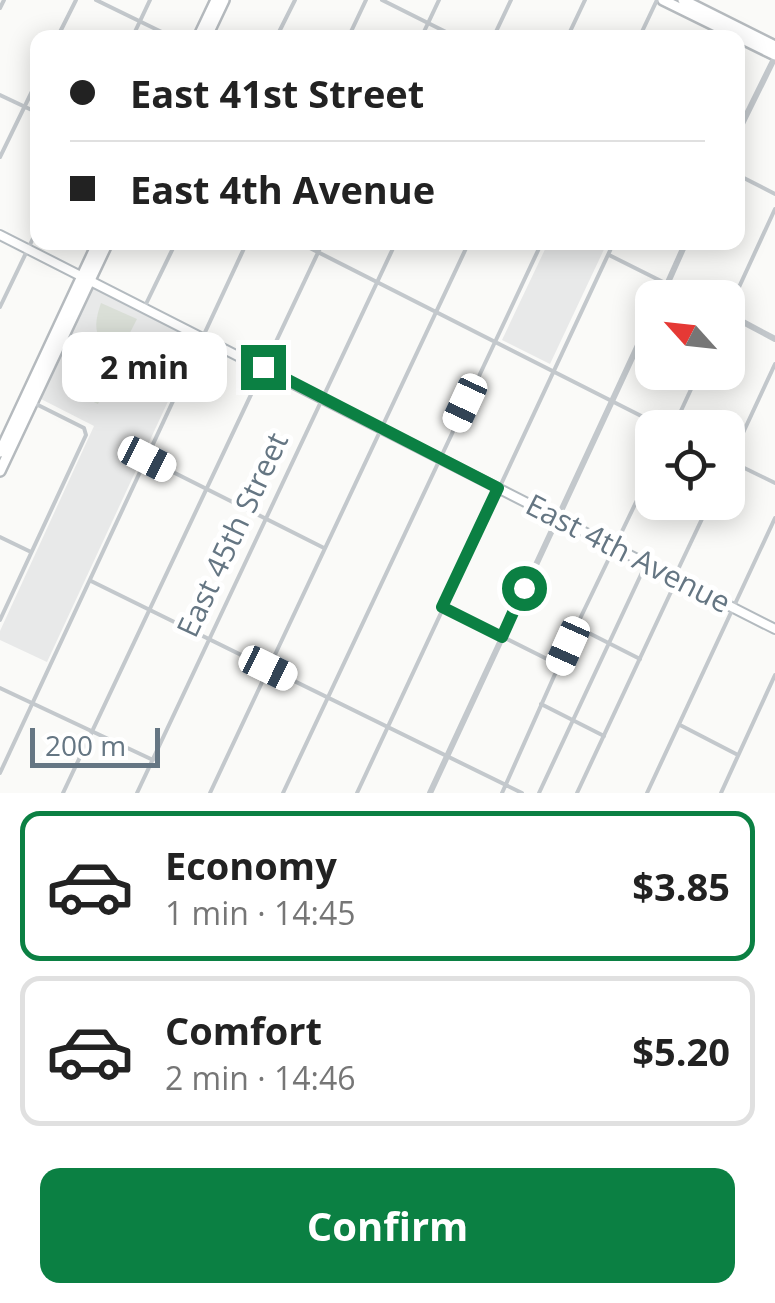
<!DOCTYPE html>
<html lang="en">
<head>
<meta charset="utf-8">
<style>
	body { margin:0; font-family:"Open Sans",sans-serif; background:#f6f6f6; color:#222; height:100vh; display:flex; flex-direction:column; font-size:38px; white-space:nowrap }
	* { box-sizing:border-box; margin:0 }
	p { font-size:32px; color:#767676 }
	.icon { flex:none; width:55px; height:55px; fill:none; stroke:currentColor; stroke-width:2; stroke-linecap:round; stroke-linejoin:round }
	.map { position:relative; height:793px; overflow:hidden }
	.side { display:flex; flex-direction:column; background:#fff; flex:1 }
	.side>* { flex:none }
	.banner { position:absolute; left:30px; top:30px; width:715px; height:220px; border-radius:20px; box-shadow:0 5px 25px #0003; display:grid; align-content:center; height:220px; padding:0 40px; background:#fff }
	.needle { width:65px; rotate:297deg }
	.fabs { position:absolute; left:635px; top:280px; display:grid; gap:20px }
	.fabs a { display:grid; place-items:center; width:110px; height:110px; border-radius:20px; background:#fff; box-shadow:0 5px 25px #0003; font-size:50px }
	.scale { position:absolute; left:30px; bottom:25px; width:130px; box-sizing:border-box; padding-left:10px; border:5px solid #657683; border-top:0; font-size:28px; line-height:35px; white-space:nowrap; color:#657683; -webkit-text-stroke:8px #fff; paint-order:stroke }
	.end { position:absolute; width:45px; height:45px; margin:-22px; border:12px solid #0b8043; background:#fff; box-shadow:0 0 0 5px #fff }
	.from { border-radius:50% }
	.bubble { position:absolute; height:70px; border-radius:20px; background:#fff; box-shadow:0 5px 25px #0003; font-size:32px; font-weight:700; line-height:70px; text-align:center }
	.car { position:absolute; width:30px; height:60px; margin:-30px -15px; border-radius:12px; box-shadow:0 0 8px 2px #0007; background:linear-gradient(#fff 24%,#345 0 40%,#fff 0 76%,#345 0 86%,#fff 0) }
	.banner b { display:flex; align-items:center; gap:35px; height:95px; font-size:38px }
	.banner b+b { border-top:2px solid #e0e0e0 }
	.banner i { width:25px; height:25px; background:#222 }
	ul { padding:18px 0 0; list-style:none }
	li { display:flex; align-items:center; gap:30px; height:150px; margin:0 20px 15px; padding:0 20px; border:5px solid #e0e0e0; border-radius:20px }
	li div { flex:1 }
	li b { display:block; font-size:38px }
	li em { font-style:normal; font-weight:700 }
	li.on { border-color:#0b8043 }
	li>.icon { width:90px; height:90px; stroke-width:1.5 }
	.primary-button { display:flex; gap:20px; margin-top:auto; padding:20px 40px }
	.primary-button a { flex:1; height:115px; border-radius:20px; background:#0b8043; color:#fff; font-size:40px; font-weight:700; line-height:115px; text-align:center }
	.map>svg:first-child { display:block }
</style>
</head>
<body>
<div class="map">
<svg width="775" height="793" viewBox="0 0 775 793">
	<rect width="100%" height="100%" fill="#fafaf8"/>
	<path fill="#e8e9e9" d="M 548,243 L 607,243 L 550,364 L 502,340 Z
		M 91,287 L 196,341 L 47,662 L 0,640 L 0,631 L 94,426 L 41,399 L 41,394 Z"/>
	<path fill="#dadfd7" d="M 101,303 L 137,319 L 118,356 C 95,340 92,329 101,303 Z
		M 101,357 L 116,364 L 98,404 L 83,397 Z"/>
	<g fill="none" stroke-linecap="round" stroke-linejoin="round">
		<g stroke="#b3babf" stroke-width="12">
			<path id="secondary" d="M 0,235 L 775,629"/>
		</g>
		<g stroke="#b5babe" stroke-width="14">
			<path id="primary" d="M 663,0 L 775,55
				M 683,0 L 775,46
				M 198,38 L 216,0
				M 206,38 L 224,0
				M 0,452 L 98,242
				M 0,471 L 108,242"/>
		</g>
		<path stroke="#c3c8cc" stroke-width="4" d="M 96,0 L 174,38
			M 382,0 L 458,38
			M 0,8 L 4,0
			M 57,38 L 76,0
			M 132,38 L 150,0
			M 276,38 L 295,0
			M 348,38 L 366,0
			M 421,38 L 439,0
			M 493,38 L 511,0
			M 567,38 L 585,0
			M 639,38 L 657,0
			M 0,95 L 38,113
			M 0,157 L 38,79
			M 738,175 L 775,194
			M 298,242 L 665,428
			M 609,255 L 667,284
			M 145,306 L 176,242
			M 0,307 L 38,228
			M 728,311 L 775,209
			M 673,428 L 699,372
			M 147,459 L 324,548
			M 730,461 L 775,483
			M 728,465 L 775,364
			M 0,537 L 31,552
			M 674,578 L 710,502
			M 91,581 L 522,793
			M 443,607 L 559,665
			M 0,620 L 86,435 L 84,428 L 36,404
			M 577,627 L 640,659
			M 0,688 L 153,760
			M 541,704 L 604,736
			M 680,725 L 738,755
			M 0,773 L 247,242
			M 63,793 L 323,242
			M 137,793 L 396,242
			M 210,793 L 469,242
			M 283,793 L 542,242
			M 357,793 L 614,242
			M 502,793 L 576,627 L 652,469
			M 539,793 L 645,566
			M 577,793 L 677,579
			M 647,793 L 775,518
			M 721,793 L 775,675"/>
		<path stroke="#c3c8cc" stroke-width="6" d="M 738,132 L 775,57
			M 667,284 L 695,298
			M 661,298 L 686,242
			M 728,314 L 775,339
			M 430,793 L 652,315"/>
		<use href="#secondary" stroke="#fff" stroke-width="8"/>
		<use href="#primary" stroke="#fff" stroke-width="9"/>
	</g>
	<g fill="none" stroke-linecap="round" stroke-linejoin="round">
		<path stroke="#0b8043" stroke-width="12" d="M 263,367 L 498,488 L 442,607 L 502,637 L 524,588"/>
	</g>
	<g text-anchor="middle" stroke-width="10" stroke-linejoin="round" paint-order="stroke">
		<g font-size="30" fill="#657683" stroke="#fff">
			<text transform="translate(233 535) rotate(-65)" y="10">East 45th Street</text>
			<text transform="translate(628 554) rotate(27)" y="10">East 4th Avenue</text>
		</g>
	</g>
</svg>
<div class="fabs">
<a><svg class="needle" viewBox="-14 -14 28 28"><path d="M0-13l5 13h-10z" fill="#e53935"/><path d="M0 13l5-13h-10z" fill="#767676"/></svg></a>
<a><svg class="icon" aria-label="locate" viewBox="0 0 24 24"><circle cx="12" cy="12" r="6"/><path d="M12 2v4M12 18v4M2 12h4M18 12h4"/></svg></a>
</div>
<div class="scale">200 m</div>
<i class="end from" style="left:524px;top:588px"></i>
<i class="end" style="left:263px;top:367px"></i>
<div class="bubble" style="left:62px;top:332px;width:165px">2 min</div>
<i class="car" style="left:465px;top:403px;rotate:205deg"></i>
<i class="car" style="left:147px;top:459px;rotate:117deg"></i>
<i class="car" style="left:568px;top:646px;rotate:204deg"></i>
<i class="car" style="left:268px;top:668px;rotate:116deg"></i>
<div class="banner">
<b><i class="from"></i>East 41st Street</b>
<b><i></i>East 4th Avenue</b>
</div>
</div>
<section class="side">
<ul>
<li class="on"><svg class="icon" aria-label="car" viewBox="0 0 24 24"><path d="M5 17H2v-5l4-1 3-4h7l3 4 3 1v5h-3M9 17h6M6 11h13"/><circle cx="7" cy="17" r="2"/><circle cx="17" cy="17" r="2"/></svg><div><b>Economy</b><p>1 min · 14:45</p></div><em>$3.85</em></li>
<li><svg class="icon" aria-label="car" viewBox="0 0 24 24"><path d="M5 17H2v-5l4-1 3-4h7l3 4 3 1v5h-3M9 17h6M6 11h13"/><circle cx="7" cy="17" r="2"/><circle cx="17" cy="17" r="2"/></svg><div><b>Comfort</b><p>2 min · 14:46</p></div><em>$5.20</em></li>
</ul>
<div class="primary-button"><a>Confirm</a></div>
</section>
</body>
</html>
